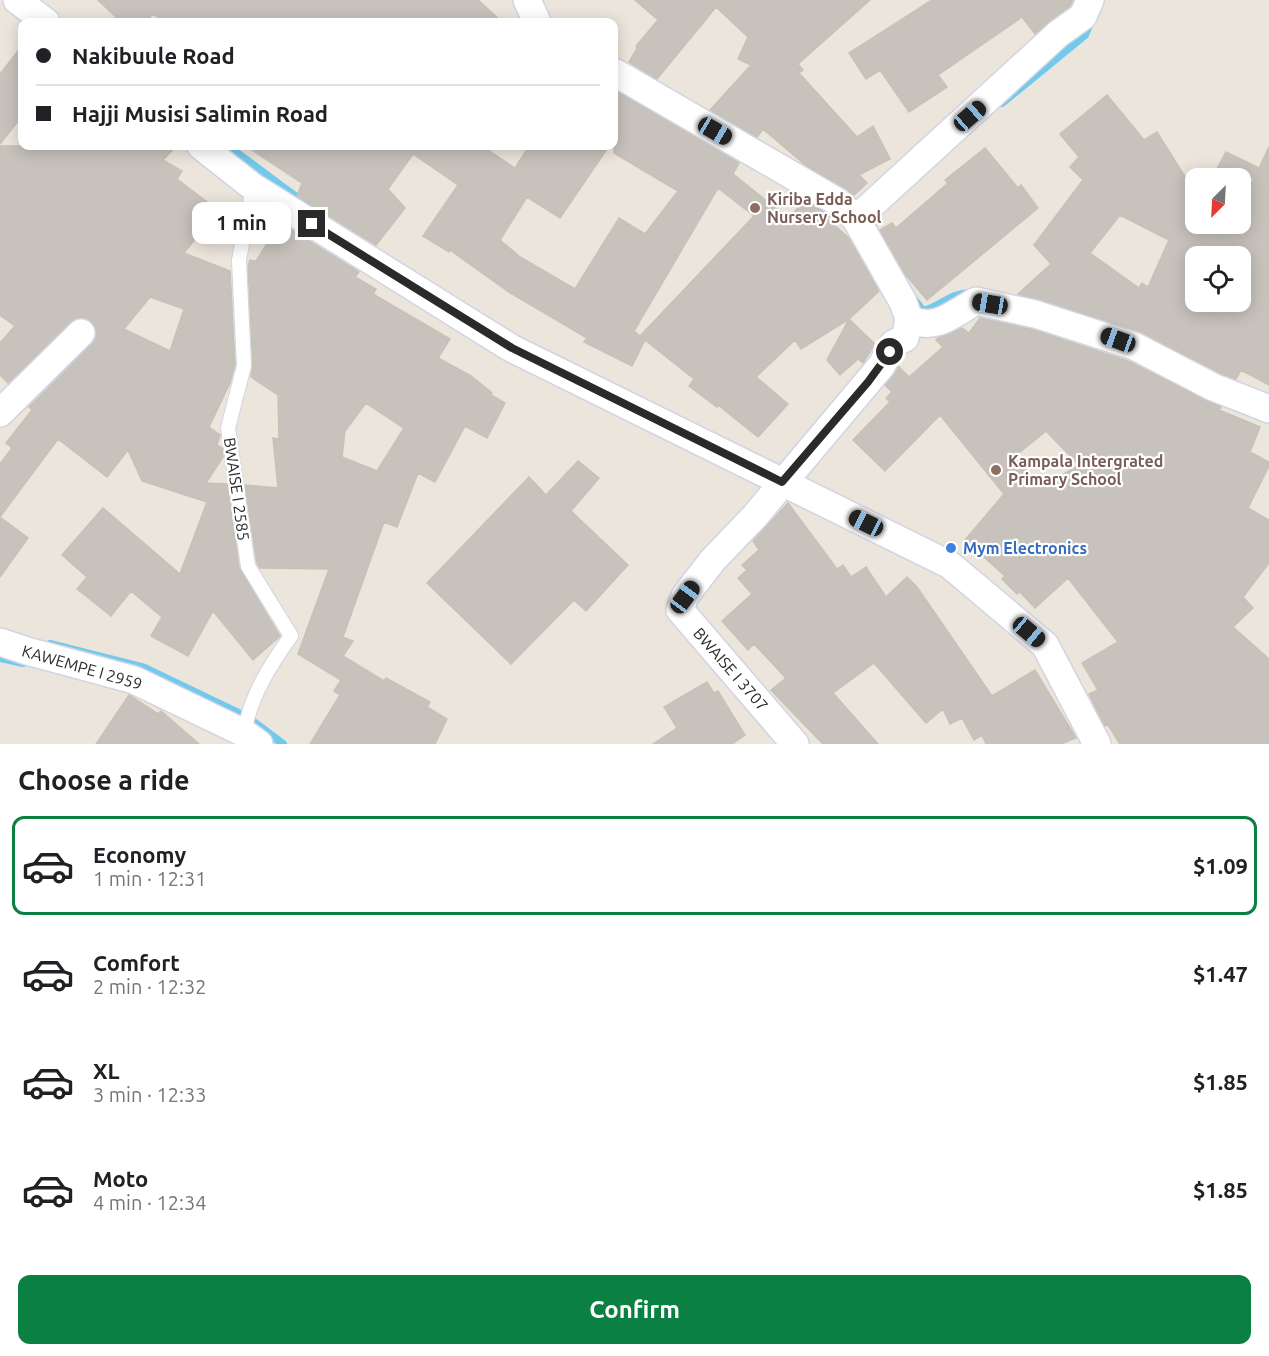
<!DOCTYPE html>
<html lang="en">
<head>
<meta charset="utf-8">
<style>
	body { margin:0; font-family:Ubuntu,sans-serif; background:#f6f6f6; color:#202124; height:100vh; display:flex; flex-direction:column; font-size:22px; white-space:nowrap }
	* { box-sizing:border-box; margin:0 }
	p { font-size:20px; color:#757577 }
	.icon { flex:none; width:33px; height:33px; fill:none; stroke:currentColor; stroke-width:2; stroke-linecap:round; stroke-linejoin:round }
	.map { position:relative; height:744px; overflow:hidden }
	.sheet { display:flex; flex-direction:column; background:#fff; flex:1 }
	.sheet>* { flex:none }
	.hud { position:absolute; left:18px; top:18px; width:600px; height:132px; border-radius:12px; box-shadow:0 3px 15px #0003; display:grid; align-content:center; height:132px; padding:0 18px; background:#fff }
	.needle { width:39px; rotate:204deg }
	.controls { position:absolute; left:1185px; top:168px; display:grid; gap:12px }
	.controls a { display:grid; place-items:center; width:66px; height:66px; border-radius:12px; background:#fff; box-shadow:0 3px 15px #0003; font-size:30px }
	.end { position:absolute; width:27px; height:27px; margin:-14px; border:8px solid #2a2a2a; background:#fff; box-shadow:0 0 0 3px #fff }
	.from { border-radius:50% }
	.bubble { position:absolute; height:42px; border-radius:12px; background:#fff; box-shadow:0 3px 15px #0003; font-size:20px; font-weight:600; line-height:42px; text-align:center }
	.car { position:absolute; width:18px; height:36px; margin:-18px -9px; border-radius:8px; box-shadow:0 0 4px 2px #0007; background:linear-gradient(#222 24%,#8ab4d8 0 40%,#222 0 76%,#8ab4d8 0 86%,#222 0) }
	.hud b { display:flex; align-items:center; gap:21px; height:57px; font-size:22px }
	.hud b+b { border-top:2px solid #e0e0e0 }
	.hud i { width:15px; height:15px; background:#202124 }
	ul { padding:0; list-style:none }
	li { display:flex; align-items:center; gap:18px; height:99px; margin:0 12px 9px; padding:0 6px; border:3px solid transparent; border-radius:12px }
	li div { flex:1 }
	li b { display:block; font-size:22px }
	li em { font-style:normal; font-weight:600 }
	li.current { border-color:#0b8043 }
	li>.icon { width:54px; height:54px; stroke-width:1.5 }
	h2 { padding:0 18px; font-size:27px; line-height:72px }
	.button { display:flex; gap:12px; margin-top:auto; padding:12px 18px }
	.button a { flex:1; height:69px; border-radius:12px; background:#0b8043; color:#fff; font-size:24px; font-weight:600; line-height:69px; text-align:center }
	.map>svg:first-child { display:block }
</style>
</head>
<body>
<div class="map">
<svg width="1269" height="744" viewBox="0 0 1269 744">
	<rect width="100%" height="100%" fill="#ece5dc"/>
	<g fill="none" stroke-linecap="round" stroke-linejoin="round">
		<path stroke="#71c9ec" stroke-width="8" d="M 1002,103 L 1085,35 L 1091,21
			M 227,146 C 261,169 290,195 325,216
			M 912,297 L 923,311 C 945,305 947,294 972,293
			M 50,644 L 145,668 L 247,717 L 283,744
			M 0,658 L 23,663"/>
	</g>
	<path fill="#c7c2bc" stroke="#c7c1b6" stroke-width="1.5" fill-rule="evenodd" d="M 98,0 L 478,0 L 502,22 L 166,22 L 153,14 L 145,22 L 121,22 Z
		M 635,0 L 870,0 L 798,64 L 803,70 L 799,73 L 857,137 L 873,126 L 890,159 L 859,175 L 867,183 L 854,195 L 804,164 L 763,129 L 757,137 L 710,110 L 751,65 L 738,59 L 748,37 L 716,7 L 657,79 L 629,62 L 637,48 L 636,46 L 658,20 Z
		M 932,0 L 1073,0 L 1070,6 L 1035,34 L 1022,17 L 938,75 L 947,87 L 909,112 L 880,70 L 866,79 L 849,53 Z
		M 22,46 L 22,116 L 0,144 L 0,74 Z
		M 614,90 L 739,163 L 733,174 L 788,218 L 805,201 L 829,215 L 830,216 L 827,219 L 848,237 L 879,291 L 849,319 L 875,344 L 863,363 L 858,359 L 840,375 L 827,360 L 849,319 L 801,349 L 795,340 L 756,377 L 788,404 L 758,437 L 718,405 L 717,407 L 689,386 L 694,379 L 645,340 L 632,366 L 584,342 L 587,338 L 509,292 L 450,250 L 449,252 L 423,236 L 458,185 L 413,154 L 388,189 L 405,208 L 376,245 L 297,196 L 302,183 L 246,146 L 482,146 L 515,168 L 529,146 L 609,146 L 560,218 L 527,197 L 500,240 L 520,257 L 575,289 L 619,218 L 645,234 L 678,191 L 614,153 ZM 718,188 L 754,216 L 640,336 L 634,331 Z
		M 1107,95 L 1144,140 L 1157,132 L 1196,194 L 1196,224 L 1240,224 L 1240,207 L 1254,178 L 1212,178 L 1226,152 L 1259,168 L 1269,147 L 1269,385 L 1241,370 L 1236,379 L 1220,373 L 1139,331 L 1018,294 L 1051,264 L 1034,245 L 1083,180 L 1070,167 L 1079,157 L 1060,134 ZM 1120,215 L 1169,240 L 1148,287 L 1142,283 L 1139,288 L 1090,253 ZM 1196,256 L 1240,256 L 1240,302 L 1196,302 Z
		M 0,146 L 176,146 L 163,160 L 182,171 L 177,179 L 207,202 L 203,207 L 214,215 L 184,253 L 230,271 L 235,365 L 230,383 L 209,427 L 220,435 L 217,445 L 222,448 L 223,457 L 206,483 L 227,484 L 239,568 L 280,636 L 253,660 L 213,611 L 188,656 L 151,636 L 162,617 L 131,591 L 111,616 L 77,589 L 87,577 L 62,555 L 103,508 L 180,574 L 207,502 L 142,481 L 128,450 L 107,477 L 58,439 L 0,517 L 0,464 L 12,448 L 6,443 L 32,410 L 29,407 L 92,344 L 96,330 L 92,322 L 85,318 L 76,318 L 8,383 L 0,375 L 0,343 L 15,326 L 0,315 ZM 150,297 L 184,309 L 170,351 L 124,329 Z
		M 985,148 L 1018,188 L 1021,185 L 1038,208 L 927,300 L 905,274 L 880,230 L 892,223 L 896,228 L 948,183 L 945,180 Z
		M 280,223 L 359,272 L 355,277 L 376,289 L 373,294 L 450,339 L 438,358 L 471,376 L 492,393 L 491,395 L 505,403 L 487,438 L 465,426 L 435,482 L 418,473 L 397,527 L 384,522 L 343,637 L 353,641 L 343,656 L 384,681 L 386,678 L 430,702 L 427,707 L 447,719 L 435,744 L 310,744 L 340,695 L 334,691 L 341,680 L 298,654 L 329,569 L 260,568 L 257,563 L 245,485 L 278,488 L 273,438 L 279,439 L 278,395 L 251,377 L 253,366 L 248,266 L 250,260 L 256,261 ZM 366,403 L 404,428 L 377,471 L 342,457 L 345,431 Z
		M 980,318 L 1031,329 L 1128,361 L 1221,407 L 1219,410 L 1260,427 L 1250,452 L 1269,462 L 1269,466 L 1248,508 L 1269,520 L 1269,563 L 1243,597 L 1253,608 L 1233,627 L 1269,659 L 1269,744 L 1120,744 L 1108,725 L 1105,726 L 1089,694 L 1098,690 L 1082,663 L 1118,642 L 1068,578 L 1035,608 L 1020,592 L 1017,594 L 1002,579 L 1005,576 L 965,540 L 1004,494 L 940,415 L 885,471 L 853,440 L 890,402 L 886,398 L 892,392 L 885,385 L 899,367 L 909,377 L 943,347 L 936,340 L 938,338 L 962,328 L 969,333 ZM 1046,431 L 1079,465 L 1042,487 L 1014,457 Z
		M 578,461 L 599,478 L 571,511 L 628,565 L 586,611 L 574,600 L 511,664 L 427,583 L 529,477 L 546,495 Z
		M 788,503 L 837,569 L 843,565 L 851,577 L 866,567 L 886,597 L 907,577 L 917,587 L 992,696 L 1035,670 L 1076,738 L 1061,744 L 986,744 L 982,735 L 974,740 L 962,718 L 950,724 L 943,709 L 926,723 L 874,663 L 833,693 L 878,744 L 823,744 L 771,690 L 786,678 L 754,644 L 748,650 L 722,621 L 752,594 L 738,578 L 747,570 L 742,565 L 759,550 L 753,541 Z
		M 0,517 L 28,538 L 0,577 Z
		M 707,682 L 714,693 L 718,691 L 745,735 L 732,744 L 653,744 L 677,728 L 664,707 Z
		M 129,695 L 158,714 L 161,711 L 199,744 L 96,744 Z"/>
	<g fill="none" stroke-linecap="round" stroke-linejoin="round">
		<g stroke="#d2d4e3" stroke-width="16">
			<path id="service" d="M 244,733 C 250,697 270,665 291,636 L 248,566 L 228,428 L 244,366 L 239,260 L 253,187"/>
		</g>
		<g stroke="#d2d4e3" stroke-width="30">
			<path id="minor" d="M 17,0 L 46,22
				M 527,0 L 537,22
				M 614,72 L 838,202 L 856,219 L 903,302 L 909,319 L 905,338 L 893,344 L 882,365 L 755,516 L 712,561 L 685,596 L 680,610 L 795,744
				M 201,146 L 253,187 L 511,348 L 950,565 L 1045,645 L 1097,744
				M 856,219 L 1058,34 L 1083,16 L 1090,0
				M 909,319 C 935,332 953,314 976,301 L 1035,314 L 1134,346 L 1213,387 L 1269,409
				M 0,413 L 81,333
				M 0,642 L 27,651 L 134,680 L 244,733 L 259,744"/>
		</g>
		<use href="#service" stroke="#fff" stroke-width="14"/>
		<use href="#minor" stroke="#fff" stroke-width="27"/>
	</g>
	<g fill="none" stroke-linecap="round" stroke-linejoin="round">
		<path stroke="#2a2a2a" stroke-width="8" d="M 312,224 L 512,348 L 782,482 L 868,382 L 890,352"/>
	</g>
	<g fill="#8d6e63" stroke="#fff" stroke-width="2">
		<circle cx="755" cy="208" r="6"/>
		<circle cx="996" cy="470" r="6"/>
	</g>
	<circle fill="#3f7fe0" stroke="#fff" stroke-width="2" cx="951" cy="548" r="6"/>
	<g text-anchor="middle" stroke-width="4.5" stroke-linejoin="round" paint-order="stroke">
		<g font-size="16" font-weight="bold" fill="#785e54" stroke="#fff" text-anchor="start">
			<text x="767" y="205">Kiriba Edda<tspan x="767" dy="18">Nursery School</tspan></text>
			<text x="1008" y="467">Kampala Intergrated<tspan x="1008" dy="18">Primary School</tspan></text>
		</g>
		<g font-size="16" fill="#2a2a2a" stroke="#fff">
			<text transform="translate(237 489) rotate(82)" y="6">BWAISE I 2585</text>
			<text transform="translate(82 667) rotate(16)" y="6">KAWEMPE I 2959</text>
			<text transform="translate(731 669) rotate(49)" y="6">BWAISE I 3707</text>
		</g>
		<g font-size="16" font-weight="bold" fill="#366cbe" stroke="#fff" text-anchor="start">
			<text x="963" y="554">Mym Electronics</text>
		</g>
	</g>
</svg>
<div class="controls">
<a><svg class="needle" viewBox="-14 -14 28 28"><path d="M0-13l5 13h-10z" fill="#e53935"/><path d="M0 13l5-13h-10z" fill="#757577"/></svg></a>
<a><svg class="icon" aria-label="locate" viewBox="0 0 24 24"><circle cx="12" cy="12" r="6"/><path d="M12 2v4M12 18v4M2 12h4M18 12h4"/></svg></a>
</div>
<i class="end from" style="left:890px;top:352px"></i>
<i class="end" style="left:312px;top:224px"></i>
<div class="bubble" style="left:192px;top:202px;width:99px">1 min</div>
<i class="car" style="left:970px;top:116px;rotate:49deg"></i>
<i class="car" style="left:715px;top:131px;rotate:120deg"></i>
<i class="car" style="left:990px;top:304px;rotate:280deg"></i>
<i class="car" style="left:1118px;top:340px;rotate:290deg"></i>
<i class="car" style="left:866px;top:523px;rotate:296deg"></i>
<i class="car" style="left:685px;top:597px;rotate:37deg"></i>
<i class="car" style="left:1029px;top:632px;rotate:130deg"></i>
<div class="hud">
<b><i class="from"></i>Nakibuule Road</b>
<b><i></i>Hajji Musisi Salimin Road</b>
</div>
</div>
<section class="sheet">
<h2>Choose a ride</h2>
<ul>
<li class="current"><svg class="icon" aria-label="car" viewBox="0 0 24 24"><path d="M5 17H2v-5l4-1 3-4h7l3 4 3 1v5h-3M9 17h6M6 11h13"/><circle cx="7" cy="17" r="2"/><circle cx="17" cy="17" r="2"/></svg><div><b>Economy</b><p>1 min · 12:31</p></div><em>$1.09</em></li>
<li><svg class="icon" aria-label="car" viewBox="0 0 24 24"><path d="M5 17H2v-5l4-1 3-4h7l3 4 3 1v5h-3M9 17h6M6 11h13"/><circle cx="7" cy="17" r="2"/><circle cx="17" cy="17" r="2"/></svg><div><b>Comfort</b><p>2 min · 12:32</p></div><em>$1.47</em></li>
<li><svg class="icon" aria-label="car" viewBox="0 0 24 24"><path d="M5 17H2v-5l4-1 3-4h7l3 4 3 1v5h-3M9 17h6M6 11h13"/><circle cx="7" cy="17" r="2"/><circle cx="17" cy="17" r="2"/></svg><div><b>XL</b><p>3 min · 12:33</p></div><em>$1.85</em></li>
<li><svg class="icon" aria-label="car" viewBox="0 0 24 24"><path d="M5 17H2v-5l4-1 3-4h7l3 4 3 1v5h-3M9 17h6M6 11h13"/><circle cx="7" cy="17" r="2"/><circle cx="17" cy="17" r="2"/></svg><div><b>Moto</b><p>4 min · 12:34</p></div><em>$1.85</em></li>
</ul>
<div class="button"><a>Confirm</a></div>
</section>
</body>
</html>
